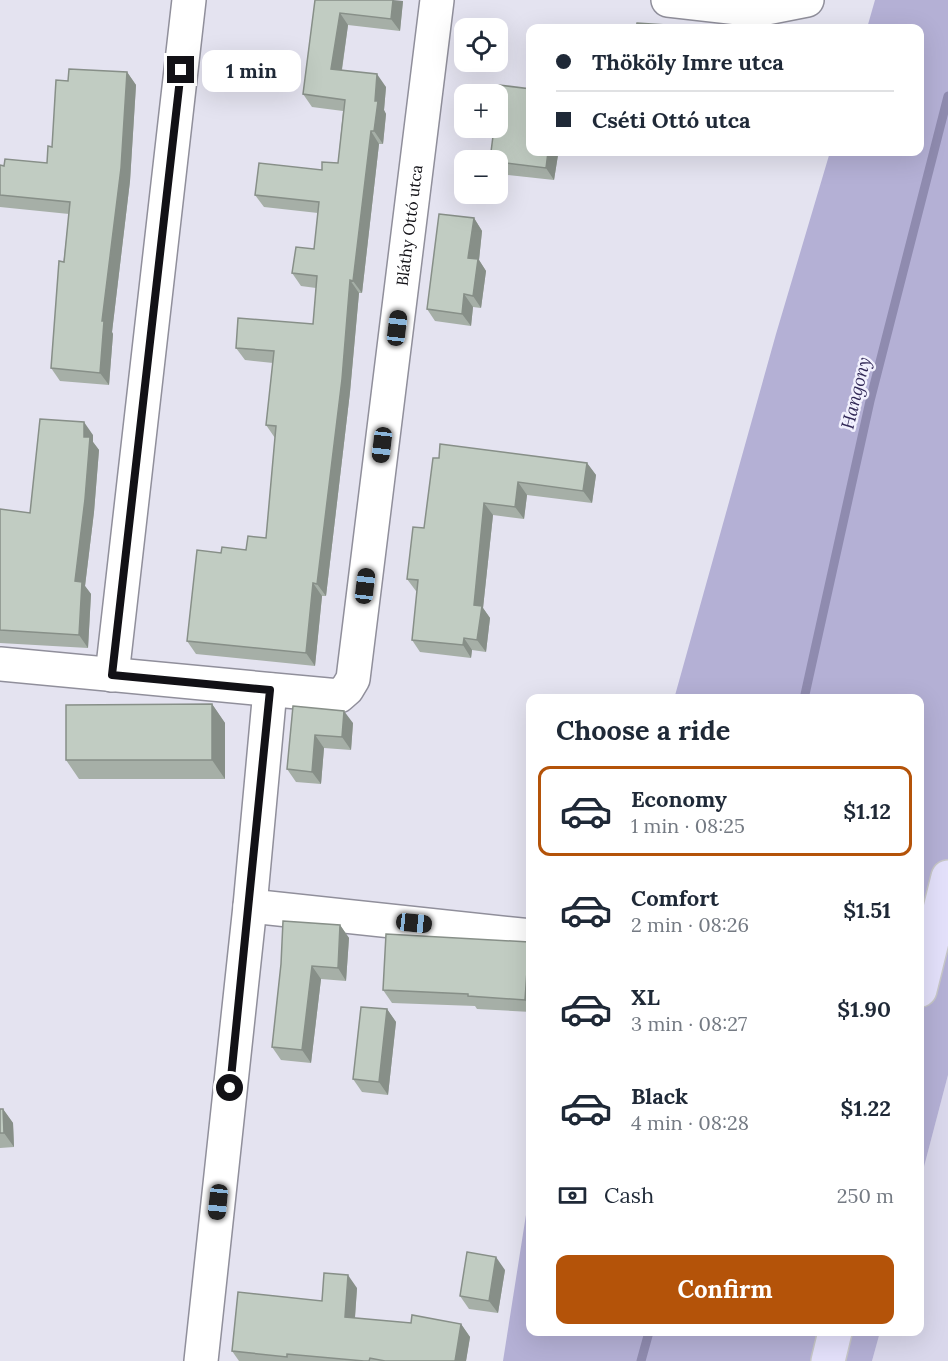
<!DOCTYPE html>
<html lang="en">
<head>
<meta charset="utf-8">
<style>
	body { margin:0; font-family:Lora,serif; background:#f2f2f3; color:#1f2937; height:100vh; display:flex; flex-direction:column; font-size:22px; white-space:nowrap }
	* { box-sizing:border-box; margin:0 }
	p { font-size:20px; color:#747a83 }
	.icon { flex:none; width:33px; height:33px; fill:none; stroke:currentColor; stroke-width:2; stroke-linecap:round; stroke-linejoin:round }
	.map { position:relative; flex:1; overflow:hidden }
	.panel { position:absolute; left:526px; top:694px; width:398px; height:642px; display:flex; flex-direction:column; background:#fff; border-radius:12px; box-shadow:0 6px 24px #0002 }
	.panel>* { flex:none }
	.guide { position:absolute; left:526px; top:24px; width:398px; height:132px; border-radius:12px; box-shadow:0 6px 24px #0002; display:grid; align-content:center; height:132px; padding:0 30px; background:#fff }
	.buttons { position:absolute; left:454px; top:18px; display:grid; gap:12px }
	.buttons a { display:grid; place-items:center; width:54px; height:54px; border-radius:12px; background:#fff; box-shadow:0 6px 24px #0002; font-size:30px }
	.end { position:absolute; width:27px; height:27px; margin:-14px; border:8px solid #121116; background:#fff; box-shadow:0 0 0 3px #fff }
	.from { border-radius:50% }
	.bubble { position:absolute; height:42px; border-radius:12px; background:#fff; box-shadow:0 6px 24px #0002; font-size:20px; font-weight:700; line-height:42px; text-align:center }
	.car { position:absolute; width:18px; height:36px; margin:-18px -9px; border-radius:8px; box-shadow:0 0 4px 2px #0007; background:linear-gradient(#222 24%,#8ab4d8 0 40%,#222 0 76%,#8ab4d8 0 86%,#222 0) }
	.guide b { display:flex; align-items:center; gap:21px; height:57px; font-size:22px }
	.guide b+b { border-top:2px solid #e0e1e3 }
	.guide i { width:15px; height:15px; background:#1f2937 }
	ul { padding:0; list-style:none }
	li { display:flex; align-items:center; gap:18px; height:90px; margin:0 12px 9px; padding:0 18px; border:3px solid transparent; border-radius:12px }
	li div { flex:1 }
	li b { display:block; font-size:22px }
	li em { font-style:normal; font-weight:700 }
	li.current { border-color:#b45309 }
	li>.icon { width:54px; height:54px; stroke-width:1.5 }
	h2 { padding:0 30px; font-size:27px; line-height:72px }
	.pay { display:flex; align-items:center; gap:15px; height:66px; padding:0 30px; font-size:22px }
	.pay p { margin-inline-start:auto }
	.cta { display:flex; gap:12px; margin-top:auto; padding:12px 30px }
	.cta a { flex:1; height:69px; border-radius:12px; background:#b45309; color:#fff; font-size:24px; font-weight:700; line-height:69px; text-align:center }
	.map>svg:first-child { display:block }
</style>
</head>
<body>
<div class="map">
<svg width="948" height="1361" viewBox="0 0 948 1361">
	<rect width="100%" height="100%" fill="#e4e3f0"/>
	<path fill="#d9d7eb" d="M 948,1075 L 948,1361 L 872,1361 L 880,1332 L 920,1332 L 920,1182 Z"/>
	<path fill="#b4b0d5" d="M 875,0 L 948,0 L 948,1075 L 920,1182 L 920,699 L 674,699 L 776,334 L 830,152 L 920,152 L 920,28 L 867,28 Z
		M 531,1183 L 531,1332 L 880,1332 L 872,1361 L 503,1361 Z"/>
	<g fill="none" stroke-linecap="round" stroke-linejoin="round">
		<path stroke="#8f8baf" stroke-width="9" d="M 804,699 L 870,401 L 948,96
			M 641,1361 L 649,1332"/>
		<g stroke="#908f9b" stroke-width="36">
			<g id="minor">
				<path d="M 668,0 L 756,10 L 807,0"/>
				<path id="s1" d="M 0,664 L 339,696 L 347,689 L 353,679 L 437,0"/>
				<path d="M 112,675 L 189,0"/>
				<path d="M 250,906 L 531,936"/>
				<path d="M 201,1361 L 250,906 L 270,690"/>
			</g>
		</g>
		<g stroke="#c6c6c7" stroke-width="36">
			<path id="major" d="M 920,990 L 948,877
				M 828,1361 L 835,1332"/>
		</g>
		<use href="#minor" stroke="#fff" stroke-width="33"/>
		<use href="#major" stroke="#e3e0fa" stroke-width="33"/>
	</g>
	<path fill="#a6afa7" d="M 315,0 L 403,1 L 400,31 L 348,25 L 342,70 L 386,87 L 384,110 L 386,114 L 383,144 L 379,144 L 362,293 L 359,293 L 350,392 L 326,596 L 322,596 L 315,666 L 196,654 L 187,641 L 221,553 L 246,550 L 266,538 L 275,438 L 266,425 L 273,363 L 245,360 L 236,348 L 313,324 L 316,288 L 301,286 L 292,273 L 314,249 L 318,213 L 264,207 L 255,195 L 338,163 L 343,111 L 312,107 L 303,94 Z
		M 127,72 L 136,85 L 130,181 L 112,332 L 113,334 L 109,385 L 60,381 L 51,368 L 69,214 L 0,207 L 0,165 L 47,163 L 52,147 L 68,81 Z
		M 531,152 L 567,152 L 567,156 L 558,155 L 554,180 L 499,174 L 498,172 L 498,160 Z
		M 474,218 L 482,231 L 479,260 L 486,271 L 481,308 L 473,307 L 471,326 L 435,321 L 427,309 Z
		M 93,435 L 93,442 L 99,450 L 94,512 L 85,586 L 91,594 L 88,648 L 0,643 L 0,509 L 30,513 Z
		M 439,458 L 587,463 L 596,475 L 592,503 L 527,495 L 524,519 L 493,515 L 483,608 L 490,618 L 486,652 L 472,650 L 471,658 L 420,652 L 412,640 L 417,591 L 416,591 L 407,579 L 424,528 Z
		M 212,704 L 225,723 L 225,779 L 79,779 L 66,760 Z
		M 293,706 L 353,723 L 351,750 L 324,748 L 321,784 L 296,782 L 287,769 Z
		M 340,925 L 349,938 L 346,981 L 321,979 L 311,1063 L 281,1060 L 272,1047 L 281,964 Z
		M 531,945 L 531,1012 L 477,1009 L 475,1006 L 392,1003 L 383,990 Z
		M 387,1009 L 396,1022 L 388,1095 L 362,1092 L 353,1079 Z
		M 0,1109 L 3,1109 L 13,1123 L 14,1147 L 0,1148 Z
		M 505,1270 L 498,1313 L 469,1309 L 460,1296 Z
		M 357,1288 L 355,1318 L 411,1323 L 461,1324 L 470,1337 L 466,1361 L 239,1361 L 232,1351 L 322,1301 Z"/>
	<path fill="#878f88" d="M 393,0 L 403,1 L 400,31 L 391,19 Z
		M 340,13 L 348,25 L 340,82 L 331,69 Z
		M 127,72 L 136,85 L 130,181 L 112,332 L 113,334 L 109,385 L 100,373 L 102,321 Z
		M 377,74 L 386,87 L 384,110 L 386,114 L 383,144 L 374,131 L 375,101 Z
		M 371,131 L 379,144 L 362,293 L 353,281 Z
		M 548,152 L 555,152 L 558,155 L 554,180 L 546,168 Z
		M 474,218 L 482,231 L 479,260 L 486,271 L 481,308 L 473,296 L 468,258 Z
		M 350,280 L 359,293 L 350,392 L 326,596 L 317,584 Z
		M 464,294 L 473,307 L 471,326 L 462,314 Z
		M 84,422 L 93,435 L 93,442 L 99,450 L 94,512 L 85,586 L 91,594 L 88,648 L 79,635 L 75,581 Z
		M 587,463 L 596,475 L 592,503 L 583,491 Z
		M 518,482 L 527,495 L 524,519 L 515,507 Z
		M 484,503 L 493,515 L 483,608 L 490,618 L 486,652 L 477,640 L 474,605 Z
		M 313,583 L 322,596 L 315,666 L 306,653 Z
		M 464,638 L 472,650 L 471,658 L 463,645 Z
		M 212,704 L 225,723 L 225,779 L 212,760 Z
		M 344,711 L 353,723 L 351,750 L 342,737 Z
		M 315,735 L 324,748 L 321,784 L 312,772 Z
		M 340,925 L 349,938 L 346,981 L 338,968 Z
		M 529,942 L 531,945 L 531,1008 L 525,1000 Z
		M 312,966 L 321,979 L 311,1063 L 302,1050 Z
		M 387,1009 L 396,1022 L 388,1095 L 379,1082 Z
		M 3,1109 L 13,1123 L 14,1147 L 4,1133 Z
		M 496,1257 L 505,1270 L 498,1313 L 489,1301 Z
		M 348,1275 L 357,1288 L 354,1330 L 345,1317 Z
		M 461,1324 L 470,1337 L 466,1361 L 455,1361 Z"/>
	<path fill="#c1ccc2" stroke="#878f88" stroke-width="1.5" d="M 315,0 L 393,0 L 391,19 L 340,13 L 331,69 L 377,74 L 375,101 L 378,101 L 374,131 L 371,131 L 353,281 L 350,280 L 342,379 L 317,584 L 313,583 L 306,653 L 187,641 L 197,550 L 221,553 L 222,547 L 246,550 L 248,536 L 266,538 L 276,426 L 266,425 L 274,351 L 236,348 L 238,318 L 313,324 L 317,276 L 292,273 L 296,247 L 314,249 L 319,202 L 255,195 L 259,163 L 322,170 L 322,162 L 338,163 L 345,100 L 303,94 Z
		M 637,23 L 666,25 L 666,28 L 636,28 Z
		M 69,69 L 127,72 L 121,168 L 102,321 L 104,321 L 100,373 L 51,368 L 59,261 L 64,262 L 70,202 L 0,195 L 0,165 L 4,166 L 5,159 L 47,163 L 48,146 L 52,147 L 56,80 L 68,81 Z
		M 499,85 L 531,89 L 531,152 L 548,152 L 546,168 L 498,162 L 498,160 L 490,160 L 494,128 L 498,128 L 498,94 Z
		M 439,214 L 474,218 L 468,258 L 478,259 L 473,296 L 464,294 L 462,314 L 427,309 Z
		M 40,419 L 84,422 L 84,437 L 90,437 L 85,499 L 75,581 L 82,582 L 79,635 L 0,630 L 0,509 L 30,513 Z
		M 440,444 L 587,463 L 583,491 L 518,482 L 515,507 L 484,503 L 474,605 L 482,606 L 477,640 L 464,638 L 463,645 L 412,640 L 418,580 L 407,579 L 413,527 L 424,528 L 433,458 L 439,458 Z
		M 212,704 L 212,760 L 66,760 L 66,705 Z
		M 293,706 L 344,711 L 342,737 L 315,735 L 312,772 L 287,769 Z
		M 283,921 L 340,925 L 338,968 L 312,966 L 302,1050 L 272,1047 L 281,964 Z
		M 386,934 L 529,942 L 525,1000 L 468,996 L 468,994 L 383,990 Z
		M 361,1007 L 387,1009 L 379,1082 L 353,1079 Z
		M 0,1109 L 3,1109 L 4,1133 L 0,1133 Z
		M 467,1252 L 496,1257 L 489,1301 L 460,1296 Z
		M 324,1273 L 348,1275 L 345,1317 L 411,1323 L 412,1315 L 461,1324 L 455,1361 L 385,1361 L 370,1358 L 369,1361 L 364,1361 L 287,1354 L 287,1357 L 232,1351 L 238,1292 L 322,1301 Z"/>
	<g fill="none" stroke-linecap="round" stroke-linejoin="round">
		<path stroke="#121116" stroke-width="8" d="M 181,70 L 112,675 L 270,690 L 230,1088"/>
	</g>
	<g text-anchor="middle" stroke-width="5" stroke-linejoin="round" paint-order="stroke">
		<g font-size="16" fill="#121116" stroke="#f1f0fd">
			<text dy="6" stroke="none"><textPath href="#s1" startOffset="820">Bláthy Ottó utca</textPath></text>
		</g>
		<g font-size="18" font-style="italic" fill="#302756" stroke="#f1f0fd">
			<text transform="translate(856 393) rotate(-76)" y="6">Hangony</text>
		</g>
	</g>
</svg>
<div class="buttons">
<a><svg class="icon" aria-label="locate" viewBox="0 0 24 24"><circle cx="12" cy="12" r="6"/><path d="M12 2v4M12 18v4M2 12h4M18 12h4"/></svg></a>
<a>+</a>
<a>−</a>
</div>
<i class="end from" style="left:230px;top:1088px"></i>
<i class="end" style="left:181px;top:70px"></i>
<div class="bubble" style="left:202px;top:50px;width:99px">1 min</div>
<i class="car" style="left:397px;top:328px;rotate:7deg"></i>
<i class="car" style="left:382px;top:445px;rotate:187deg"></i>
<i class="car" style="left:365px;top:586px;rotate:7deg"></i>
<i class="car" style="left:414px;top:923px;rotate:96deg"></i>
<i class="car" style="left:218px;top:1202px;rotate:186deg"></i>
<div class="guide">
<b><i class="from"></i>Thököly Imre utca</b>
<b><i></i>Cséti Ottó utca</b>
</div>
<section class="panel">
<h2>Choose a ride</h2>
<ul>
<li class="current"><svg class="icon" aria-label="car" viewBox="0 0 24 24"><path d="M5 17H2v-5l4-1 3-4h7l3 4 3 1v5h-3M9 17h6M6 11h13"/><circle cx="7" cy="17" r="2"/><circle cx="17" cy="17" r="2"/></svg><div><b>Economy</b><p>1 min · 08:25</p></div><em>$1.12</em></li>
<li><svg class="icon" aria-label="car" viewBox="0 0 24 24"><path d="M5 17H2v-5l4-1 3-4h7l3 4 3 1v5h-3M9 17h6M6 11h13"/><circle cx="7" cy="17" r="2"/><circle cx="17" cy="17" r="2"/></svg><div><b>Comfort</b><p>2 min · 08:26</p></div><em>$1.51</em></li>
<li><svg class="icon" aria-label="car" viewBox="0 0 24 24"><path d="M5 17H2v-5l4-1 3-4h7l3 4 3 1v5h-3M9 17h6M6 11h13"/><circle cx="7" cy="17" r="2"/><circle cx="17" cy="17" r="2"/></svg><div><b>XL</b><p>3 min · 08:27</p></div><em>$1.90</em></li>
<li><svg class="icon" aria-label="car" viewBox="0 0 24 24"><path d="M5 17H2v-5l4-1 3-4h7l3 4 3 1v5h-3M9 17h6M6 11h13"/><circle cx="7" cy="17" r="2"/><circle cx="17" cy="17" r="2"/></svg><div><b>Black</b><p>4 min · 08:28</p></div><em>$1.22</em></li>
</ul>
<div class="pay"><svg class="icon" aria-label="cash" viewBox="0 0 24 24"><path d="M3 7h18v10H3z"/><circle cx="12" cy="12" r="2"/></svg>Cash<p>250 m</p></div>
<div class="cta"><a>Confirm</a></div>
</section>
</div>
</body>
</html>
